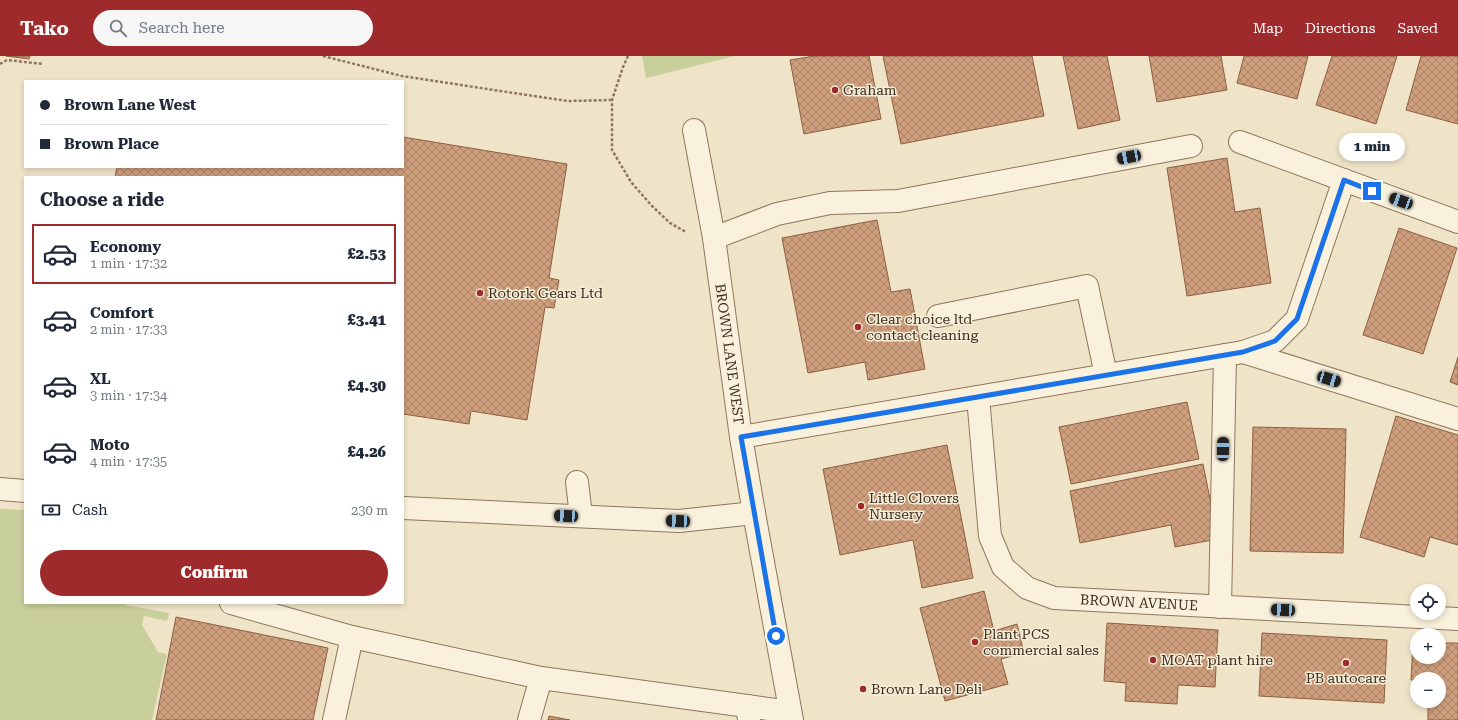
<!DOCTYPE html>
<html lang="en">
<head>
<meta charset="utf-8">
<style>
	body { margin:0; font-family:"Roboto Serif",serif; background:#f6f6f7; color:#1f2937; height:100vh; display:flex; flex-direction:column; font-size:15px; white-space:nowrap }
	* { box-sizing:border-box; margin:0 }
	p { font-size:13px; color:#747a83 }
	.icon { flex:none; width:22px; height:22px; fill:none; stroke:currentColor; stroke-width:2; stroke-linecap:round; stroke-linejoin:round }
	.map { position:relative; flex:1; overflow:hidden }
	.sheet { position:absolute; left:24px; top:120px; width:380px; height:428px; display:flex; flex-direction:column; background:#fff; border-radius:0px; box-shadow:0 2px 6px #0003 }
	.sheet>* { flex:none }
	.banner { position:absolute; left:24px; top:24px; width:380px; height:88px; border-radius:0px; box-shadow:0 2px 6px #0003; display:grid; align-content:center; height:88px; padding:0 16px; background:#fff }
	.tools { position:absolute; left:1410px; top:528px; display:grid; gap:8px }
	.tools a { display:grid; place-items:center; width:36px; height:36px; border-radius:50%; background:#fff; box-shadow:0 2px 6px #0003; font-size:20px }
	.end { position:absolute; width:18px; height:18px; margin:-9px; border:5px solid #1a73e8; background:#fff; box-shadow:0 0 0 2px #fff }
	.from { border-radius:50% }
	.bubble { position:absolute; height:28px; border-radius:14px; background:#fff; box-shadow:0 2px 6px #0003; font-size:13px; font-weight:800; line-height:28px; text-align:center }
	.car { position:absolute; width:12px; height:24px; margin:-12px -6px; border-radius:5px; box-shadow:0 0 3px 1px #0007; background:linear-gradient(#222 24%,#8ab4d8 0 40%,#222 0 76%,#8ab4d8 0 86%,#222 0) }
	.banner b { display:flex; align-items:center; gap:14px; height:38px; font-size:15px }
	.banner b+b { border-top:1px solid #e0e1e3 }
	.banner i { width:10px; height:10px; background:#1f2937 }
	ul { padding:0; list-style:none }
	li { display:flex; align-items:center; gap:12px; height:60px; margin:0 8px 6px; padding:0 8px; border:2px solid transparent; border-radius:0px }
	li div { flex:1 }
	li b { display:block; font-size:15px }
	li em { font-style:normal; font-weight:800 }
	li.current { border-color:#9e2a2b }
	li>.icon { width:36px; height:36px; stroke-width:1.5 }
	h2 { padding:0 16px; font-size:18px; line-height:48px }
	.pay { display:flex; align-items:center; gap:10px; height:44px; padding:0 16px; font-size:15px }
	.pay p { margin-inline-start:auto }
	.cta { display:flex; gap:8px; margin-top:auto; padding:8px 16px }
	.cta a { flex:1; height:46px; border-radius:24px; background:#9e2a2b; color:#fff; font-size:16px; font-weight:800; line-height:46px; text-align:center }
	header { display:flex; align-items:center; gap:24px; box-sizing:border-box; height:56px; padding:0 20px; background:#9e2a2b; color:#fff }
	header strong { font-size:19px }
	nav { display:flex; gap:22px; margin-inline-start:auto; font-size:14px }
	.search { width:280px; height:36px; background:#f6f6f7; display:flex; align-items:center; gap:10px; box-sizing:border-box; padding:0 14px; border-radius:22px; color:#747a83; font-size:15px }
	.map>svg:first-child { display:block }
</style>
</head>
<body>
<header>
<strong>Tako</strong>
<div class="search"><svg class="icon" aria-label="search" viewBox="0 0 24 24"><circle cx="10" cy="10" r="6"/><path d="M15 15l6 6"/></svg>Search here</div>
<nav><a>Map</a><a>Directions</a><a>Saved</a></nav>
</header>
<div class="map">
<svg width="1458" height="664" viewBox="0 0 1458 664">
	<defs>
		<pattern id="building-cross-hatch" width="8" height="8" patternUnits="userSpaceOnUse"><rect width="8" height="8" fill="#cf9f7d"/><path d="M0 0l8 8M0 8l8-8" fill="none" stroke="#a98266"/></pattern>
	</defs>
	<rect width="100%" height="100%" fill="#f0e4c8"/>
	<path fill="#c9cf9b" d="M 642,0 L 734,0 L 646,22 Z
		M 0,453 L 25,454 L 25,547 L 125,547 L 126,549 L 169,557 L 167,565 L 144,560 L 142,569 L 158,596 L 167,598 L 152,664 L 0,664 Z"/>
	<path fill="url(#building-cross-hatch)" stroke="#8d5f41" d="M 6,0 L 30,0 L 29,3 Z
		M 814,0 L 869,0 L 881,63 L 804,78 L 790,4 Z
		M 883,0 L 1032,0 L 1044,60 L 901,88 Z
		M 1063,0 L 1107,0 L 1120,64 L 1078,73 Z
		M 1149,0 L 1221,0 L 1227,34 L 1157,46 Z
		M 1244,0 L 1308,0 L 1297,43 L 1237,27 Z
		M 1332,0 L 1397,0 L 1376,68 L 1316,49 Z
		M 1421,0 L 1458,0 L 1458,68 L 1406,54 Z
		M 403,81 L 567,108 L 549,222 L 559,224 L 554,252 L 545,251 L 527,364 L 471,355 L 469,368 L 403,358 L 403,121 L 115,121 L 117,111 L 403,111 Z
		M 1227,102 L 1235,156 L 1260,152 L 1271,227 L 1187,240 L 1167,112 Z
		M 877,164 L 891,236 L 910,233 L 925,313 L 868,324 L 865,306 L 808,317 L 782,182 Z
		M 1399,172 L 1457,192 L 1423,298 L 1363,279 Z
		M 1458,301 L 1458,329 L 1450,326 Z
		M 1187,346 L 1199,403 L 1071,428 L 1059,371 Z
		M 1396,360 L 1458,379 L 1458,489 L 1430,481 L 1424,501 L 1360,481 Z
		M 1253,371 L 1346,373 L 1343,497 L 1250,495 Z
		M 947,389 L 973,522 L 922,532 L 913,484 L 840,499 L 823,413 Z
		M 1203,408 L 1218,483 L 1175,491 L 1171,469 L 1080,487 L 1070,435 Z
		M 984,535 L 994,575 L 1017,568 L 1024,597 L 1001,603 L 1008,628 L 945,645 L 920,552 Z
		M 176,561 L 328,592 L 313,664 L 156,664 Z
		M 1107,567 L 1218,574 L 1215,631 L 1178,629 L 1177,648 L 1125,645 L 1126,627 L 1104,625 Z
		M 1262,577 L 1387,584 L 1384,647 L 1259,640 Z
		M 1413,586 L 1417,586 L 1417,601 L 1439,601 L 1439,587 L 1458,587 L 1458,664 L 1428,664 L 1428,645 L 1439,645 L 1439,623 L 1411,624 Z
		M 549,660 L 570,664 L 548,664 Z"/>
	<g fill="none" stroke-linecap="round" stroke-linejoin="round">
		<g stroke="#8d765c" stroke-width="24">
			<g id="minor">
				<path id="s1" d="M 694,74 L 714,182 L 741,381 L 754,457 L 792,664"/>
				<path d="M 1240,86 L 1458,166"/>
				<path d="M 714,182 L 777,158 L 830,147 L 898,145 L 1191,90"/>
				<path d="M 938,260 L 1087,230 L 1106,319"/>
				<path d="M 1243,296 L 1458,363"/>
				<path id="s2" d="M 978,341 L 990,480 L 1003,511 L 1027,532 L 1054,542 L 1458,563"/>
				<path d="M 741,381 L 1243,296 L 1275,285 L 1297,263 L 1344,124"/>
				<path d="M 577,426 L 581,460"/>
				<path d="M 0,433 L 25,435"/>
				<path d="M 403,452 L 679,465 L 754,457"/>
				<path d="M 231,547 L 352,581 L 541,622 L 747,650"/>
				<path d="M 1220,551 L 1225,299"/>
				<path d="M 334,664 L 352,581"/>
				<path d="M 529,664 L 541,622"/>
				<path d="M 749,664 L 747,650 L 790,656"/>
			</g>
		</g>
		<path stroke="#8d765c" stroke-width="2.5" stroke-dasharray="3 2" stroke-linecap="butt" d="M 323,0 L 402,20 L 500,35 L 568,45 L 612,44
			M 628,0 L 623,11 L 612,44 L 612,94 L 631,126 L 652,150 L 670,167 L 686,176
			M 0,8 L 7,4 L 43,8"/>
		<use href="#minor" stroke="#faf1dc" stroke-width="22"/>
	</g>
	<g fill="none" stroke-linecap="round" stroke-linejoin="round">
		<path stroke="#1a73e8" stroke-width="5" d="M 776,580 L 741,381 L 1243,296 L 1275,285 L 1297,263 L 1344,124 L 1372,135"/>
	</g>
	<g fill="#9e2a2b" stroke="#f7eed8" stroke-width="1.5">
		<circle cx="835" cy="34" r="4"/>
		<circle cx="480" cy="237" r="4"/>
		<circle cx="858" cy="271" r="4"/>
		<circle cx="861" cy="450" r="4"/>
		<circle cx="975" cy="586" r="4"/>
		<circle cx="1153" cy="604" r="4"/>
		<circle cx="1346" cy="607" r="4"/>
		<circle cx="863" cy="633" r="4"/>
	</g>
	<g text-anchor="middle" stroke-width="3" stroke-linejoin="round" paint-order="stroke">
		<g font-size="14" fill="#3d2e20" stroke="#f7eed8" text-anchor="start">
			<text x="843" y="39">Graham</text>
			<text x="488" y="242">Rotork Gears Ltd</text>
			<text x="866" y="268">Clear choice ltd<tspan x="866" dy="16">contact cleaning</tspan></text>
			<text x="869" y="447">Little Clovers<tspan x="869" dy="16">Nursery</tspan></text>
			<text x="983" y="583">Plant PCS<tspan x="983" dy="16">commercial sales</tspan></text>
			<text x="1161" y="609">MOAT plant hire</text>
			<text x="1346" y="627" text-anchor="middle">PB autocare</text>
			<text x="871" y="638">Brown Lane Deli</text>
		</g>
		<g font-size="14" fill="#3d2e20" stroke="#f7eed8">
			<text dy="5" stroke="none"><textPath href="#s1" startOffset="227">BROWN LANE WEST</textPath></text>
			<text dy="5" stroke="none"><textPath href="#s2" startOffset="319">BROWN AVENUE</textPath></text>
		</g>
	</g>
</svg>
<div class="tools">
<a><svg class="icon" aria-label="locate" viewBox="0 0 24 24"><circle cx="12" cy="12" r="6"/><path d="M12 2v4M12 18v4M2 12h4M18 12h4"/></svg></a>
<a>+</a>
<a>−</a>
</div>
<i class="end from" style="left:776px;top:580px"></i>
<i class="end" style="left:1372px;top:135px"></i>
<div class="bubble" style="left:1339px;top:77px;width:66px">1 min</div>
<i class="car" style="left:1129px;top:101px;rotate:259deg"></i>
<i class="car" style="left:1401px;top:145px;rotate:290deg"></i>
<i class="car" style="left:1329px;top:323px;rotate:107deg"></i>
<i class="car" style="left:1223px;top:393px;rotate:1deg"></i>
<i class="car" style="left:566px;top:460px;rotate:273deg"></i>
<i class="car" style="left:678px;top:465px;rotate:272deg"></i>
<i class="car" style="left:1283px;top:554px;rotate:273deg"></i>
<div class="banner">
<b><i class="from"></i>Brown Lane West</b>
<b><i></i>Brown Place</b>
</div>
<section class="sheet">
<h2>Choose a ride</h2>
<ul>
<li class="current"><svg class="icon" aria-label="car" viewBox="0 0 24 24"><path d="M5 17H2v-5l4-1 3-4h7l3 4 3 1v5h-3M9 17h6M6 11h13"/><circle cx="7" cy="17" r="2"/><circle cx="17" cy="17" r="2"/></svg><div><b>Economy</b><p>1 min · 17:32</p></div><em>£2.53</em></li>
<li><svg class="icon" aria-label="car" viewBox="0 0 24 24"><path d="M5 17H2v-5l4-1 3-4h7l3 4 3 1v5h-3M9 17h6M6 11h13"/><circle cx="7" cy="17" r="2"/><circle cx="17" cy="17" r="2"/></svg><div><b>Comfort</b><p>2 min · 17:33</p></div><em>£3.41</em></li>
<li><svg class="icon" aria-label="car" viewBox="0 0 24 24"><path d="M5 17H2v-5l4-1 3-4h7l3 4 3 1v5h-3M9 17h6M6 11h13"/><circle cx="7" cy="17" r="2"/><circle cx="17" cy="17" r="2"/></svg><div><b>XL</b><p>3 min · 17:34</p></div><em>£4.30</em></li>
<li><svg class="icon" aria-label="car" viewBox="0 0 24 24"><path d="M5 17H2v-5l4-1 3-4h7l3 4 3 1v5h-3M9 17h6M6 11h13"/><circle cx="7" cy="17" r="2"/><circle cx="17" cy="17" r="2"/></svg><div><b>Moto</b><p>4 min · 17:35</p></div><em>£4.26</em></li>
</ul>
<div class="pay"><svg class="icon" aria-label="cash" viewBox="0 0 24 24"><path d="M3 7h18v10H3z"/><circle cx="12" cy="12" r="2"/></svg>Cash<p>230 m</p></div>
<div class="cta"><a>Confirm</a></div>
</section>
</div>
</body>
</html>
